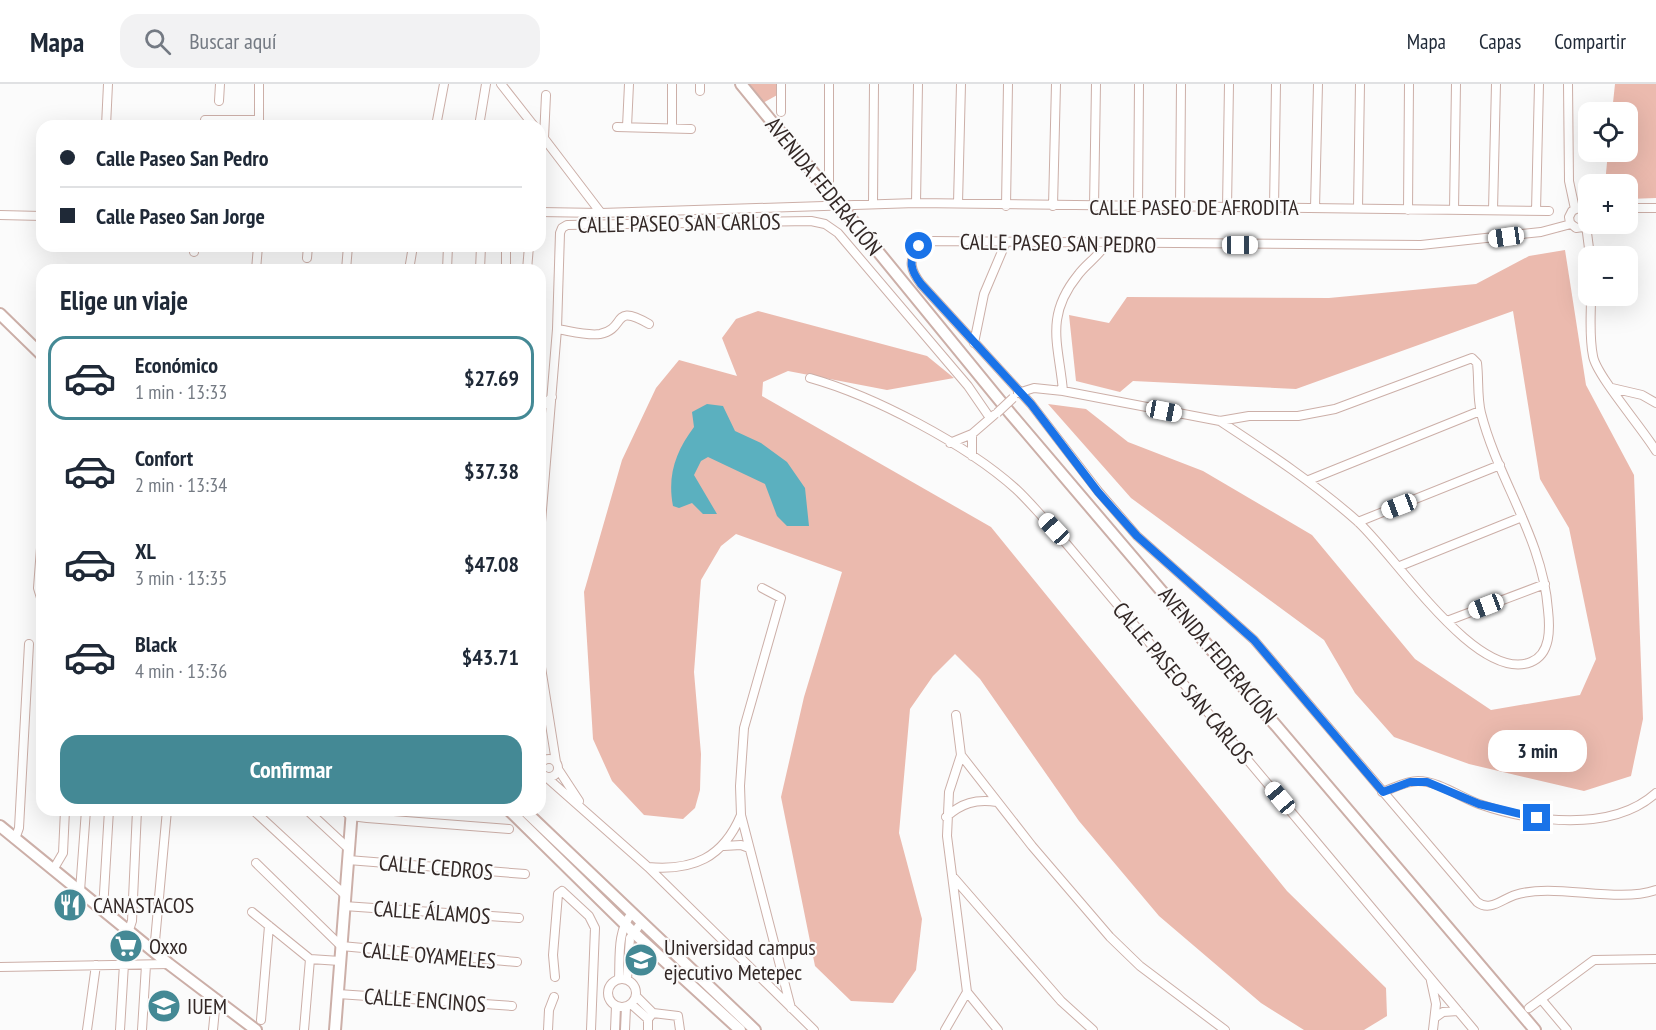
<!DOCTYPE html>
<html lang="es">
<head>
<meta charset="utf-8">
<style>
	body { margin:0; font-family:"PT Sans Narrow",sans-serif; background:#f2f2f3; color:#1f2937; height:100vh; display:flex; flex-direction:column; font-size:22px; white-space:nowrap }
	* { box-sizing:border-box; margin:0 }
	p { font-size:20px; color:#747a83 }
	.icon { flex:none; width:33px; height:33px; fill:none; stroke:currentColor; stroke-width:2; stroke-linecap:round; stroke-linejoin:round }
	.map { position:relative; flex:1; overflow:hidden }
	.sheet { position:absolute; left:36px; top:180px; width:510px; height:552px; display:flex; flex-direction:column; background:#fff; border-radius:18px; box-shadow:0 6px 24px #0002 }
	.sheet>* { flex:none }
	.top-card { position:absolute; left:36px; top:36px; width:510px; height:132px; border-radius:18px; box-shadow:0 6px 24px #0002; display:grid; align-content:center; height:132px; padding:0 24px; background:#fff }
	.fabs { position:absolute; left:1578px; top:18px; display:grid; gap:12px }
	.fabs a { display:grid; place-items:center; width:60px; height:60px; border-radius:12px; background:#fff; box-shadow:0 6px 24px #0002; font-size:30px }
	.end { position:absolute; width:27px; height:27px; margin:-14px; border:8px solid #1a73e8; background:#fff; box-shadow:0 0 0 3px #fff }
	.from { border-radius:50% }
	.bubble { position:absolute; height:42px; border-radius:18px; background:#fff; box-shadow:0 6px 24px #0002; font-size:20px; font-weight:800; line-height:42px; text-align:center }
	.car { position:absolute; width:18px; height:36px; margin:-18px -9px; border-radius:8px; box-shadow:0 0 4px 2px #0007; background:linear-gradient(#fff 24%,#345 0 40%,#fff 0 76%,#345 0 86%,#fff 0) }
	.top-card b { display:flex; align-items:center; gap:21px; height:57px; font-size:22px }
	.top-card b+b { border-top:2px solid #e0e1e3 }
	.top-card i { width:15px; height:15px; background:#1f2937 }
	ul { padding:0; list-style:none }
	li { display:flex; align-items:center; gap:18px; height:84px; margin:0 12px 9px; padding:0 12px; border:3px solid transparent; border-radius:18px }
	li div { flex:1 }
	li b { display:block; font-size:22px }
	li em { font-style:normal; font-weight:800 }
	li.selected { border-color:#448995 }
	li>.icon { width:54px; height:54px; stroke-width:1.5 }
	h2 { padding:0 24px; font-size:27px; line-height:72px }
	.primary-button { display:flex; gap:12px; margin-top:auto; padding:12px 24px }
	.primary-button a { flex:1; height:69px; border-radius:18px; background:#448995; color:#fff; font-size:24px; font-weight:800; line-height:69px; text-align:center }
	header { display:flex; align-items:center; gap:36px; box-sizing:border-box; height:84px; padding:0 30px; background:#fff; border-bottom:2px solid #e0e1e3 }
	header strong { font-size:28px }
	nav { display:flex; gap:33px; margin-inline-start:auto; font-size:21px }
	.search { width:420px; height:54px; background:#f2f2f3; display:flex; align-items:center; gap:15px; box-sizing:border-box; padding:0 21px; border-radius:18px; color:#747a83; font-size:22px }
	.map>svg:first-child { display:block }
</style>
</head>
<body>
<header>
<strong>Mapa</strong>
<div class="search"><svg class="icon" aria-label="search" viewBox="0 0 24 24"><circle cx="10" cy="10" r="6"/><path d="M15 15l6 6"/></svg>Buscar aquí</div>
<nav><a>Mapa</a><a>Capas</a><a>Compartir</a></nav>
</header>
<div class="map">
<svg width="1656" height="946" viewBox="0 0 1656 946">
	<rect width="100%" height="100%" fill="#fbfbfb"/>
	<path fill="#ebbaae" d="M 746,0 L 779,0 L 779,10 L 761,20 Z
		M 1615,0 L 1656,0 L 1656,114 L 1628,115 L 1628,100 L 1605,100 L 1608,68 L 1628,68 L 1628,28 L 1612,28 Z
		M 1565,166 L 1586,301 L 1634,391 L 1643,635 L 1631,692 L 1584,707 L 1469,680 L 1394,653 L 1355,609 L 1324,556 L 1131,414 L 1048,320 L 1086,325 L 1128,358 L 1203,387 L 1312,451 L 1415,575 L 1491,626 L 1580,611 L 1596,575 L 1569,444 L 1540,395 L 1513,227 L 1296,305 L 1133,297 L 1120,308 L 1076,297 L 1069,231 L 1109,239 L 1127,213 L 1329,214 L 1476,200 L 1529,172 Z
		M 758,227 L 927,272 L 954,294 L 887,306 L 788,287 L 763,298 L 762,312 L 991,443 L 1287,807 L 1386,904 L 1387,932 L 1364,946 L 1304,946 L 1261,919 L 1159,832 L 1079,737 L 980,595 L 955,570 L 933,592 L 910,625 L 899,749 L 922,835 L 916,886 L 893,919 L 851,917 L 815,882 L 781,713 L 804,613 L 842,488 L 736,450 L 721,462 L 701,496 L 694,588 L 701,670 L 700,706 L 695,724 L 683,735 L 644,731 L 612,697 L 593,655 L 584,508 L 622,376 L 656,304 L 679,276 L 737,292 L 722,254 L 736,235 Z"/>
	<path fill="#5bb0bf" d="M 707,320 L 723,322 L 735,347 L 761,359 L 787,378 L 805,404 L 809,442 L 787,442 L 777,432 L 765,400 L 708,373 L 701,377 L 694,391 L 717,430 L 703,430 L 692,419 L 679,424 L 673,422 C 667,391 676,367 694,343 L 692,328 Z"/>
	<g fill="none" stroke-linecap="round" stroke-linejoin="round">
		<g stroke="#ccafa8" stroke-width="10">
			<path id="street" d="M 259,0 L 259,42
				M 501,0 L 534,42
				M 700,0 L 700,7
				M 781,0 L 781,28
				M 1568,0 L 1569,97 L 1575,125
				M 219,17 L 220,0
				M 205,36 L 259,36
				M 106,42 L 108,0
				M 436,42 L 444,0
				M 479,42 L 486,0
				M 617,43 L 691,45
				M 627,43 L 629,0
				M 672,44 L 672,0
				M 540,49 L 601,129
				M 544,54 L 546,11
				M 829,108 L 829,0
				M 916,119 L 918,0
				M 958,119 L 961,0
				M 873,120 L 874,0
				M 1006,122 L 1008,0
				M 1053,122 L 1056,0
				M 1094,123 L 1096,0
				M 1138,123 L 1139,0
				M 1274,123 L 1276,0
				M 1180,124 L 1181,0
				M 1227,124 L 1229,0
				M 1315,124 L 1318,0
				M 1358,124 L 1360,0
				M 1628,124 L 1656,124
				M 1408,126 L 1409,0
				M 1454,126 L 1456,0
				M 1493,126 L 1496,0
				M 1536,127 L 1539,0
				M 540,128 L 601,129 L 916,119 L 1549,127
				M 1588,130 L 1578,124 L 1572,127 L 1569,133 L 1570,139 L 1576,144 L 1583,143 L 1588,137
				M 0,131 L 42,132
				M 1571,140 L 1541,148 L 1421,161 L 932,157 L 919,162 C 907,176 911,187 921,200 L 1031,320 L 1098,407 L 1137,452 L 1254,556 L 1477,818 C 1490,828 1502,815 1515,811 C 1555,798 1615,820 1656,806
				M 1586,141 L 1590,172
				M 194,168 L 194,162
				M 307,174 L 308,162
				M 256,186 L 258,162
				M 346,186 L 348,162
				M 409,186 L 413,162
				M 447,186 L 448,162
				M 480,186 L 481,162
				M 506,186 L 506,162
				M 527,186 L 529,162
				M 1591,212 C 1591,231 1589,253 1593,272 C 1596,291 1643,345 1656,367
				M 557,245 C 570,247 587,252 600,250 C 627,245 611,218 649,240
				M 974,259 L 984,210 L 1006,158
				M 810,294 C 874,312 966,360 1016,405 C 1029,417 1041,432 1054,445 L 1474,946
				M 1612,304 L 1642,311 L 1656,319
				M 1063,307 C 1059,261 1044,233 1078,191 C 1086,180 1099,172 1106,160
				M 1018,309 L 1034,304 L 1063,307 L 1220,337 L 1249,332 L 1298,332 L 1335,325 L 1472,274 L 1477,279 C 1479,295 1477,313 1481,329 C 1498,396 1543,455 1548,526 C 1550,544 1551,570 1531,578 C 1476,600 1394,469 1356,436 C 1313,398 1267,368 1220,337
				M 540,324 L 552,313
				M 950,359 L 972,350 L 994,331
				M 972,372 L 972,350
				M 1309,396 L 1480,327
				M 1358,438 L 1500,381
				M 540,450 L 557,245 L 560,149 L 562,144 L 567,141 L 811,137 L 825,140 L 838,149 L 968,302 L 990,334
				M 42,451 L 38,504 L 42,517
				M 1400,482 L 1522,433
				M 762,504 L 781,514 L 744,644 L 740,702 L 741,731 L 791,924
				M 1447,537 L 1545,500
				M 540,577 L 556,678
				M 961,671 L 1032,762 L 1110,853 L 1140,882 L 1225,946
				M540 684a9 9 0 1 1 18 0a9 9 0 1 1-18 0Z
				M 558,685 L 579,717
				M 545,692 L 648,783 L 814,946
				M 1382,708 C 1394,704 1406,697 1418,697 C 1438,697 1460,713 1479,720 C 1530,738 1612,749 1656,709
				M 253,726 L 345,811
				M 307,726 L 349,765
				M 343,726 L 351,732 L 367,734 L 509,745
				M 946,733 C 962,719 975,715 997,718
				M 15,755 L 19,744 L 29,560
				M 724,762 L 741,761 L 749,764
				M 348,776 L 525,790
				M 256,779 L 341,862 L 517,878
				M 648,783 C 693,787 723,774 741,731
				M 53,786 L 63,769 L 65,726
				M 954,794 L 1061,917 L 1093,946
				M 80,807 L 86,726
				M 344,822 L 519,834
				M 103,826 L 109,726
				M 252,828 L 310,875 L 340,877
				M 129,846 L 132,837 L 137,726
				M 154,868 L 167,726
				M 0,883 L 169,880
				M 555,893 L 553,871 L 558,810 L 562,807 L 589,832 L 595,844 L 591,946
				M608 909a14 14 0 1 1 28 0a14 14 0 1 1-28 0Z
				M 619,895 C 620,872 617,847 632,829
				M 627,895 L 630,854 L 641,839
				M 1431,897 L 1436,920 L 1433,946
				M 967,908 L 998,946
				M 338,910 L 512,922
				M 636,912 L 653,929
				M 1541,915 L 1567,946
				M 631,920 L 648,935
				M 1529,924 L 1594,876 L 1656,875
				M 1436,933 L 1443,928 L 1458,927
				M 261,936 L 269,842
				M 87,946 L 96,881
				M 120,946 L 124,880
				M 142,946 L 146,881
				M 213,946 L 216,915
				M 304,946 L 310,875
				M 548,946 L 549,926 L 554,913
				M 615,946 L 616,922
				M 625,946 L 626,923
				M 648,946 L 648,935 L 653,929 L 678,932 L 680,946
				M 945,946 L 967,908 L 947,752 L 949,708 L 961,671 L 956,631"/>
		</g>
		<g stroke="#ccafa8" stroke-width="14">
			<path id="secondary" d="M 741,0 L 1010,329 L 1535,946
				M 0,230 L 42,271
				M 509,726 L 633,848 L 740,946
				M 524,726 L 755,946
				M 0,742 L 169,880 L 256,946
				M 335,946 L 352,726"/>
		</g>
		<use href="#street" stroke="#fff" stroke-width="8"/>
		<use href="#secondary" stroke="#fff" stroke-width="10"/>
		<g stroke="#ccafa8" stroke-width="10" stroke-linecap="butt">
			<path id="street-bridge" d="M 997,329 L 1013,314"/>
		</g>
		<use href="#street-bridge" stroke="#fff" stroke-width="8"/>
	</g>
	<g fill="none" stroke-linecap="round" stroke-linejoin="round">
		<path stroke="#1a73e8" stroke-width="8" d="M 919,162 C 907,176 911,187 921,200 L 1031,320 L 1098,408 L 1137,452 L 1254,556 L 1383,708 L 1410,698 L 1427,698 L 1479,720 L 1537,734"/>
	</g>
	<defs>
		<g id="restaurant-disc" transform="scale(1.725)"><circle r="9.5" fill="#448995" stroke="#fbfbfb"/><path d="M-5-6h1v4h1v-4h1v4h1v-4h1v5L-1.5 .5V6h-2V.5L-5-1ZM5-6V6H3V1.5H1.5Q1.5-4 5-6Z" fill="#fff"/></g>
		<g id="supermarket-disc" transform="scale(1.725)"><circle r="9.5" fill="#448995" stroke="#fbfbfb"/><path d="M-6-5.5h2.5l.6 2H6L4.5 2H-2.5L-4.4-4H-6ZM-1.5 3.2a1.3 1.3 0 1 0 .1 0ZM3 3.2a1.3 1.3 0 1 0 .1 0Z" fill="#fff"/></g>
		<g id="university-disc" transform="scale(1.725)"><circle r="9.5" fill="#448995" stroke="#fbfbfb"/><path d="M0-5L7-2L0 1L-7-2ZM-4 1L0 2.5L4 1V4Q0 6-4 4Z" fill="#fff"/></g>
	</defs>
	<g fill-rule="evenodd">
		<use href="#restaurant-disc" x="70" y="821"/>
		<use href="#supermarket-disc" x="126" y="862"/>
		<use href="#university-disc" x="641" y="876"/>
		<use href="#university-disc" x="164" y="922"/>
	</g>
	<g text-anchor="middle" stroke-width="4.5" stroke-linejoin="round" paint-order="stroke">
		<g font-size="22" fill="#332826" stroke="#fbfbfb">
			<text transform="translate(824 102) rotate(51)" y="8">AVENIDA FEDERACIÓN</text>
			<text x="1194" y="131">CALLE PASEO DE AFRODITA</text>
			<text transform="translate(679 139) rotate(-1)" y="8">CALLE PASEO SAN CARLOS</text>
			<text transform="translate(1058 159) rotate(1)" y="8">CALLE PASEO SAN PEDRO</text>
			<text transform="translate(1218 571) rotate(50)" y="8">AVENIDA FEDERACIÓN</text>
			<text transform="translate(1183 599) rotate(50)" y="8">CALLE PASEO SAN CARLOS</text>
			<text transform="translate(436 783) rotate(5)" y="8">CALLE CEDROS</text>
			<text transform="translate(432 828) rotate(4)" y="8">CALLE ÁLAMOS</text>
			<text transform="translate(429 871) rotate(5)" y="8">CALLE OYAMELES</text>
			<text transform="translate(425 916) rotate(4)" y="8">CALLE ENCINOS</text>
		</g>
		<g font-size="22" fill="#332826" stroke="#fbfbfb" text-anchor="start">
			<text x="93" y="829">CANASTACOS</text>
			<text x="149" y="870">Oxxo</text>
			<text x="664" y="871">Universidad campus<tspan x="664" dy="25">ejecutivo Metepec</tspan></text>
			<text x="187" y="930">IUEM</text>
		</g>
	</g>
</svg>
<div class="fabs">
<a><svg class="icon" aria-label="locate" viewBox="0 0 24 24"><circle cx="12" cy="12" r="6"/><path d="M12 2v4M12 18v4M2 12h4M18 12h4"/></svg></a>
<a>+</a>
<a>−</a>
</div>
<i class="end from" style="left:919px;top:162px"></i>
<i class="end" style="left:1537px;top:734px"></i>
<div class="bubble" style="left:1488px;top:646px;width:99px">3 min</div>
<i class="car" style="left:1506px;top:153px;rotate:262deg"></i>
<i class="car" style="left:1240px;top:161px;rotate:90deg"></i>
<i class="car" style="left:1164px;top:327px;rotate:101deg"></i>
<i class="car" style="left:1399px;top:422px;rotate:249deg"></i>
<i class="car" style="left:1054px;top:445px;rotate:317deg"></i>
<i class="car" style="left:1486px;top:522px;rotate:249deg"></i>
<i class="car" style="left:1280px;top:714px;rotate:320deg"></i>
<div class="top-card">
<b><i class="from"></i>Calle Paseo San Pedro</b>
<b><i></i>Calle Paseo San Jorge</b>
</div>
<section class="sheet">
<h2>Elige un viaje</h2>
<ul>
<li class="selected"><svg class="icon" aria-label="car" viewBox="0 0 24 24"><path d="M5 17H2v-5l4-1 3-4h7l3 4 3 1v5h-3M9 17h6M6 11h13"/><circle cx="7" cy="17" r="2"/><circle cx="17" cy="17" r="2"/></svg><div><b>Económico</b><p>1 min · 13:33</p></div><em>$27.69</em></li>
<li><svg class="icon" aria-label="car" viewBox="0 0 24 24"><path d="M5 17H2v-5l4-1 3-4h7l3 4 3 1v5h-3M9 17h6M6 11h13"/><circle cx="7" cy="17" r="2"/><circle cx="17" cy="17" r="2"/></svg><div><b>Confort</b><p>2 min · 13:34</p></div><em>$37.38</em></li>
<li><svg class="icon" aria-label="car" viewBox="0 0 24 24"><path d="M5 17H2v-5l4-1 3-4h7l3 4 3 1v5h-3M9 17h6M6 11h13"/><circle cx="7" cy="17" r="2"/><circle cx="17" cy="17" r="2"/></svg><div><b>XL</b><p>3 min · 13:35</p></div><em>$47.08</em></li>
<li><svg class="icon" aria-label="car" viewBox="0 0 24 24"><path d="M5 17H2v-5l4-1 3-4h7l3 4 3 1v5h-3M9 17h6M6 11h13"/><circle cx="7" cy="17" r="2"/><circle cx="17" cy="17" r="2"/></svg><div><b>Black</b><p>4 min · 13:36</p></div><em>$43.71</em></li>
</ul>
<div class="primary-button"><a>Confirmar</a></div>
</section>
</div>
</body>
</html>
